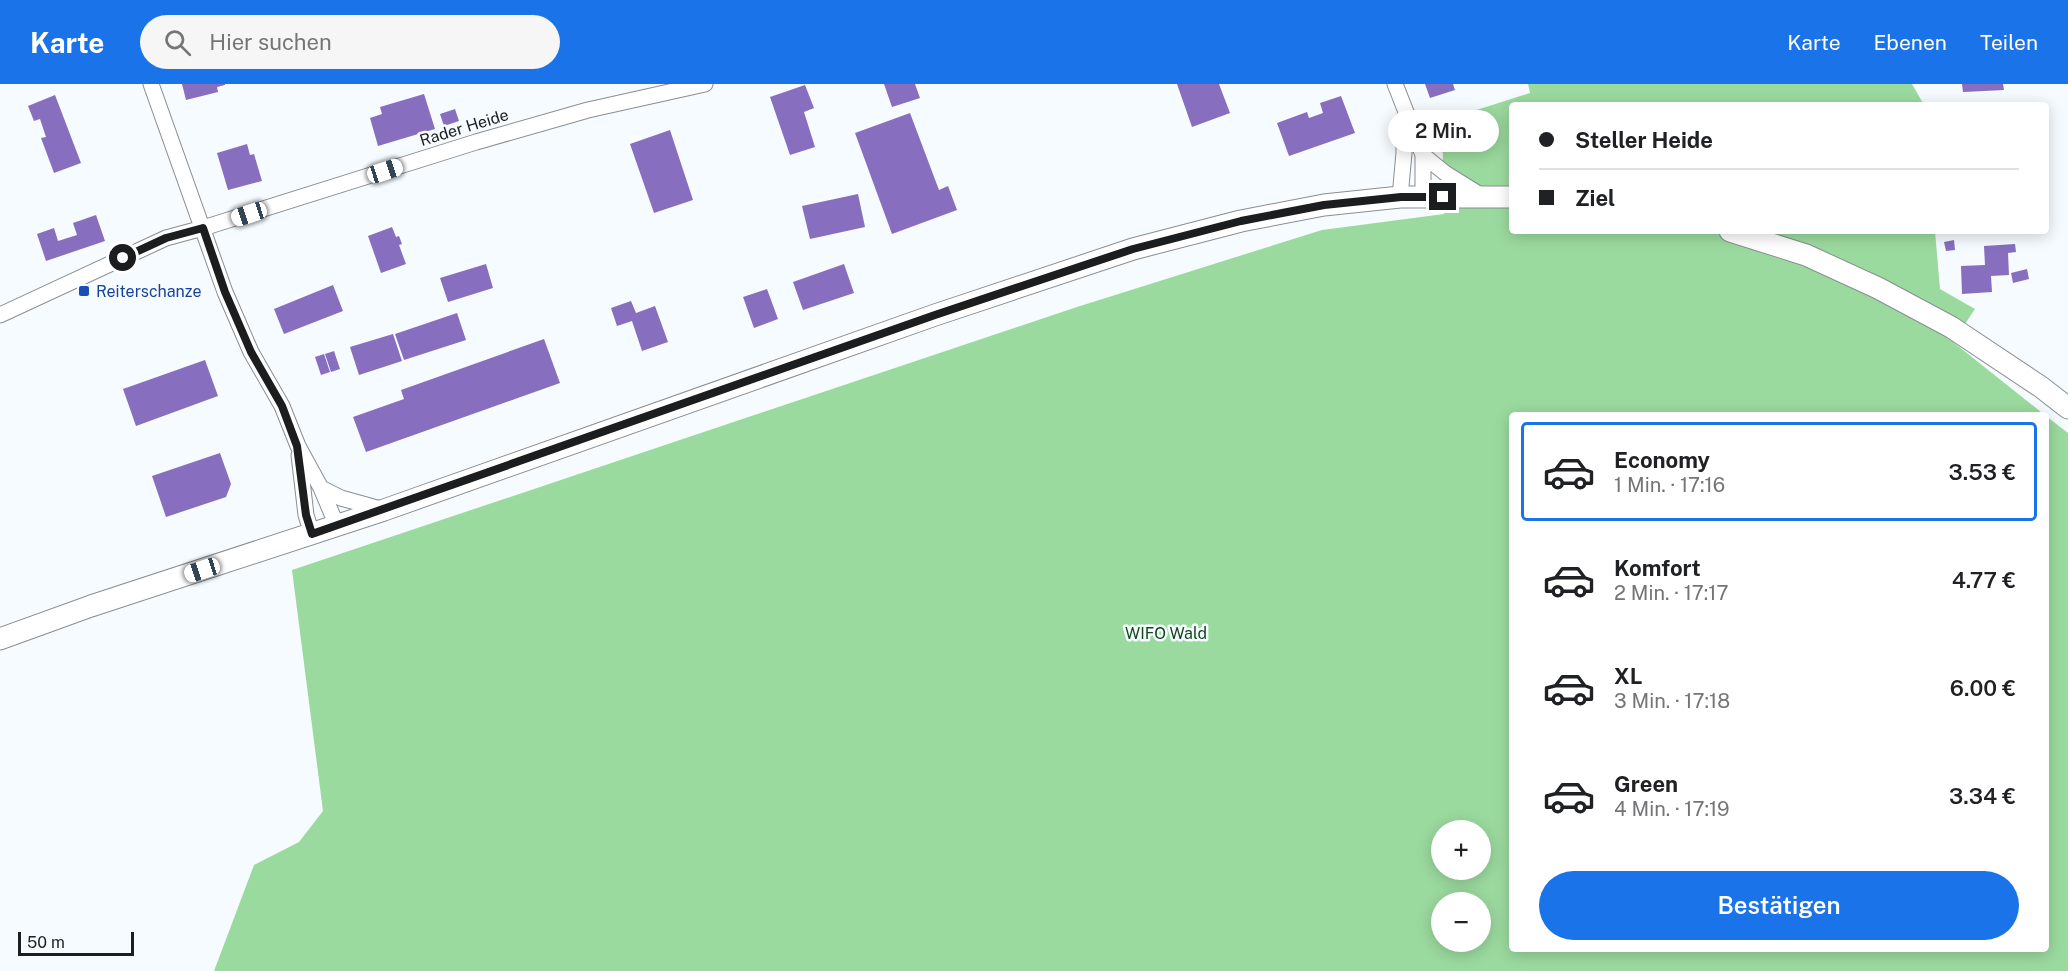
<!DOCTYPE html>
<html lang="de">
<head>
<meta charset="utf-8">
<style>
	body { margin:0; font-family:"Public Sans",sans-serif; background:#f6f6f6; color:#202124; height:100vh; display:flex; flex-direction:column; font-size:22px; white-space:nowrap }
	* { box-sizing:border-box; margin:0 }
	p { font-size:20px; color:#757577 }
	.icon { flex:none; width:33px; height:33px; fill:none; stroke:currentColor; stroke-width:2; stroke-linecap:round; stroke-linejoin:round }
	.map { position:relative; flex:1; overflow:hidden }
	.panel { position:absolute; left:1509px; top:328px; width:540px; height:540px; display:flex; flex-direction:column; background:#fff; border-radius:6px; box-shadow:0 3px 15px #0003 }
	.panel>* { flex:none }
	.banner { position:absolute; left:1509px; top:18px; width:540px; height:132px; border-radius:6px; box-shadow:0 3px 15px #0003; display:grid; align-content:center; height:132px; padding:0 30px; background:#fff }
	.fabs { position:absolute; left:1431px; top:736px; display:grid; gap:12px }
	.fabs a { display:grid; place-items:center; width:60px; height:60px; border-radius:50%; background:#fff; box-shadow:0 3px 15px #0003; font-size:30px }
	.scale { position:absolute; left:18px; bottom:15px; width:116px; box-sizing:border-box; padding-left:6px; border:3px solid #1b1d1e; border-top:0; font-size:16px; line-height:21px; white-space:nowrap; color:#1b1d1e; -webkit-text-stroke:4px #f6fbff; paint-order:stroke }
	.end { position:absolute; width:27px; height:27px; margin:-14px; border:8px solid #1b1d1e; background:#fff; box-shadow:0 0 0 3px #fff }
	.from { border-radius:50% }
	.bubble { position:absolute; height:42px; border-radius:21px; background:#fff; box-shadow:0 3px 15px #0003; font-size:20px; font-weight:600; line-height:42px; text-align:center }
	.car { position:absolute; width:18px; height:36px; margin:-18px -9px; border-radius:8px; box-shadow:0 0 4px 2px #0007; background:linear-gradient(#fff 24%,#345 0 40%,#fff 0 76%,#345 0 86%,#fff 0) }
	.banner b { display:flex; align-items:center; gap:21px; height:57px; font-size:22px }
	.banner b+b { border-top:2px solid #e0e0e0 }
	.banner i { width:15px; height:15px; background:#202124 }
	ul { padding:10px 0 0; list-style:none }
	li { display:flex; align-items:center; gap:18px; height:99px; margin:0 12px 9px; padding:0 18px; border:3px solid transparent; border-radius:6px }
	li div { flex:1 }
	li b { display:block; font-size:22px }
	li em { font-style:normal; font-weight:600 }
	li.on { border-color:#1a73e8 }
	li>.icon { width:54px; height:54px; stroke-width:1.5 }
	.cta { display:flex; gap:12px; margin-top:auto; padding:12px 30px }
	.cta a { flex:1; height:69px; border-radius:36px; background:#1a73e8; color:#fff; font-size:24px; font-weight:600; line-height:69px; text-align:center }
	header { display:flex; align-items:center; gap:36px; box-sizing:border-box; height:84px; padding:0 30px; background:#1a73e8; color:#fff }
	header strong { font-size:28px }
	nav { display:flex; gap:33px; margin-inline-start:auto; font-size:21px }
	.search { width:420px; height:54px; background:#f6f6f6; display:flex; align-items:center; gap:15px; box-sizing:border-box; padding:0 21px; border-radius:33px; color:#757577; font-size:22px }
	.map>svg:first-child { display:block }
</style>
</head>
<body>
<header>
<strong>Karte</strong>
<div class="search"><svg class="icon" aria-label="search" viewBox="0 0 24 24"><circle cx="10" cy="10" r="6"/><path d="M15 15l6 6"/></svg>Hier suchen</div>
<nav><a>Karte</a><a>Ebenen</a><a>Teilen</a></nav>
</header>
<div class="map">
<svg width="2068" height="887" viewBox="0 0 2068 887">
	<rect width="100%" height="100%" fill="#f6fbff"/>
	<path fill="#9bda9f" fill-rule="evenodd" d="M 1528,0 L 1912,0 L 1924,21 L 1512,21 L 1512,147 L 1935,147 L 1940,205 L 1975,225 L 1953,258 L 2046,332 L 1512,332 L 1512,866 L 2046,866 L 2046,332 L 2068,349 L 2068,887 L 214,887 L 254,781 L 299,758 L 323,727 L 292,486 L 1077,223 L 1322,146 L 1444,130 L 1442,37 L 1530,9 ZM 1442,747 L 1480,747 L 1480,786 L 1442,786 ZM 1442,819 L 1480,819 L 1480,858 L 1442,858 Z"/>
	<path fill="#876ebf" d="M 182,0 L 225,0 L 225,1 L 217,3 L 218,8 L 186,16 Z
		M 884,0 L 915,0 L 920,14 L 892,23 Z
		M 1177,0 L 1219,0 L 1230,29 L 1192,43 Z
		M 1425,0 L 1453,0 L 1455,6 L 1430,14 Z
		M 1962,0 L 2003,0 L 2004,6 L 1963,8 Z
		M 805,1 L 814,24 L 804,28 L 815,63 L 790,71 L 770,13 Z
		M 424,10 L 435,45 L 378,62 L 370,34 L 382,30 L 380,23 Z
		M 55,11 L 81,79 L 54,89 L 41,54 L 46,53 L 40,35 L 34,37 L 28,22 Z
		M 1341,12 L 1355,49 L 1289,72 L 1277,39 L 1307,28 L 1309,34 L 1323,29 L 1320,19 Z
		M 455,25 L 459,37 L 444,42 L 440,30 Z
		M 910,29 L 939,106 L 948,102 L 957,126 L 892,150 L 855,49 Z
		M 670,46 L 693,116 L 654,129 L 630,60 Z
		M 247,60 L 250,71 L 254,70 L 262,97 L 228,106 L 217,69 Z
		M 858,110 L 865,143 L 810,155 L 802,122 Z
		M 96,131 L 105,157 L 46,177 L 37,150 L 54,144 L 58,157 L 77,151 L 73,139 Z
		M 392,143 L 396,153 L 399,152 L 402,160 L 399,161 L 406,180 L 381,189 L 368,152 Z
		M 1954,156 L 1955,166 L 1946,167 L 1944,158 Z
		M 2015,160 L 2016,168 L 2008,169 L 2009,191 L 1991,192 L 1992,208 L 1962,210 L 1961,182 L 1985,181 L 1984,162 Z
		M 486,180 L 493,204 L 448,218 L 440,194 Z
		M 844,180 L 854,209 L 803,226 L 793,198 Z
		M 2027,185 L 2029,195 L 2013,199 L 2011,189 Z
		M 333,201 L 343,227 L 284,250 L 274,225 Z
		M 767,205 L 778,235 L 754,244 L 743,213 Z
		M 631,217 L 636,229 L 655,222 L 668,258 L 642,267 L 632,237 L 617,242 L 611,224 Z
		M 457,229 L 466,256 L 404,276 L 395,250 Z
		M 393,250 L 402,277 L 359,291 L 350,263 Z
		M 544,255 L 560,299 L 366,368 L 353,333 L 404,315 L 401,306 Z
		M 334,267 L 340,285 L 331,288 L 325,270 Z
		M 324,270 L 330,288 L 321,291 L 315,273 Z
		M 205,276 L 218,312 L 136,342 L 123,305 Z
		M 220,369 L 231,400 L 226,413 L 166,433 L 152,392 Z"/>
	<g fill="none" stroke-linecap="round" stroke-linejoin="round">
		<g stroke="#8a8e91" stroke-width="17">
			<path id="minor" d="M 151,0 L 225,208 L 251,268 L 282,322 L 298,362 L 321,404 L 337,442
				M 1395,0 L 1423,71 L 1445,89 L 1482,112
				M 1400,113 L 1404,69 L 1404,34
				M 1423,113 L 1423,71
				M 0,231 L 166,154 L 203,144 L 476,58 L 588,26 L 705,0
				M 299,371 L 306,431 L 312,450
				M 321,404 L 341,414 L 384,426"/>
		</g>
		<g stroke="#8a8e91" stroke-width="23">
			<path id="secondary" d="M 1730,147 L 1806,171 L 1878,204 L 1951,243 L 2041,303 L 2068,324
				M 0,555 L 91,522 L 384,426 L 935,231 L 1133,165 L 1241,137 L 1324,121 L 1400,113 L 1512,113"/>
		</g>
		<use href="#minor" stroke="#fff" stroke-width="15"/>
		<use href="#secondary" stroke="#fff" stroke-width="21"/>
	</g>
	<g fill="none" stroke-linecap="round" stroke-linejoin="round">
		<path stroke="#1b1d1e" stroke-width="8" d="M 123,174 L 166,154 L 203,144 L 225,208 L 251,268 L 282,322 L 297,362 L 306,431 L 312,450 L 935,231 L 1133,165 L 1241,137 L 1324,121 L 1401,113 L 1443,113"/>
	</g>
	<rect fill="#1a4fb4" stroke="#f6fbff" stroke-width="2" x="78" y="201" width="12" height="12" rx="3"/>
	<g text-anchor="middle" stroke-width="5" stroke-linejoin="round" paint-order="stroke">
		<g font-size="16" fill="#1b1d1e" stroke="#f6fbff">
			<text transform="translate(464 43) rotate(-17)" y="6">Rader Heide</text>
		</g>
		<g font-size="16" fill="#164399" stroke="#f6fbff" text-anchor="start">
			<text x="96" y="213">Reiterschanze</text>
		</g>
		<g font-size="16" fill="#11471b" stroke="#f6fbff">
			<text x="1166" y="555">WIFO Wald</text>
		</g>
	</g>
</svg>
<div class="fabs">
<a>+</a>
<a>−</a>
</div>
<div class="scale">50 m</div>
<i class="end from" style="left:123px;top:174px"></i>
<i class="end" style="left:1443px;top:113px"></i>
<div class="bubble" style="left:1388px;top:26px;width:111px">2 Min.</div>
<i class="car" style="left:385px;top:87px;rotate:72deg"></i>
<i class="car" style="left:249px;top:130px;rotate:252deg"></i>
<i class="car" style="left:202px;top:486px;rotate:252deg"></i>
<div class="banner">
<b><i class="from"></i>Steller Heide</b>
<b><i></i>Ziel</b>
</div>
<section class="panel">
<ul>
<li class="on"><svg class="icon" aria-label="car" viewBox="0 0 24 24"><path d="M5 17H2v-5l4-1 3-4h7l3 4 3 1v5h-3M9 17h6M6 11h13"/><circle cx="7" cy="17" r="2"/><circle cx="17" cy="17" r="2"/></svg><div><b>Economy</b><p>1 Min. · 17:16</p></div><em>3.53 €</em></li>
<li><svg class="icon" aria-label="car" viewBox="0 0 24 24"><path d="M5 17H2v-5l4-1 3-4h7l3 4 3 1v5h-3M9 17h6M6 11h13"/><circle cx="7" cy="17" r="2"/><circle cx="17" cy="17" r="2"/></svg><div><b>Komfort</b><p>2 Min. · 17:17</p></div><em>4.77 €</em></li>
<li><svg class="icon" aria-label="car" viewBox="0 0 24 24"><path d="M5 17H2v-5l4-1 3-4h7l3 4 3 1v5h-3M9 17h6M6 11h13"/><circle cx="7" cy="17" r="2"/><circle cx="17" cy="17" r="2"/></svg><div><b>XL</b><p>3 Min. · 17:18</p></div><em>6.00 €</em></li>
<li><svg class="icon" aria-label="car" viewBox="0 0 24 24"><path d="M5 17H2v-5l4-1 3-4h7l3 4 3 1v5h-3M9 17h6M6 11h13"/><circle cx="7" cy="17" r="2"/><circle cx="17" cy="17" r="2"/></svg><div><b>Green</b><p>4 Min. · 17:19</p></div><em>3.34 €</em></li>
</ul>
<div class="cta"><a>Bestätigen</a></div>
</section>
</div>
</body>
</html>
